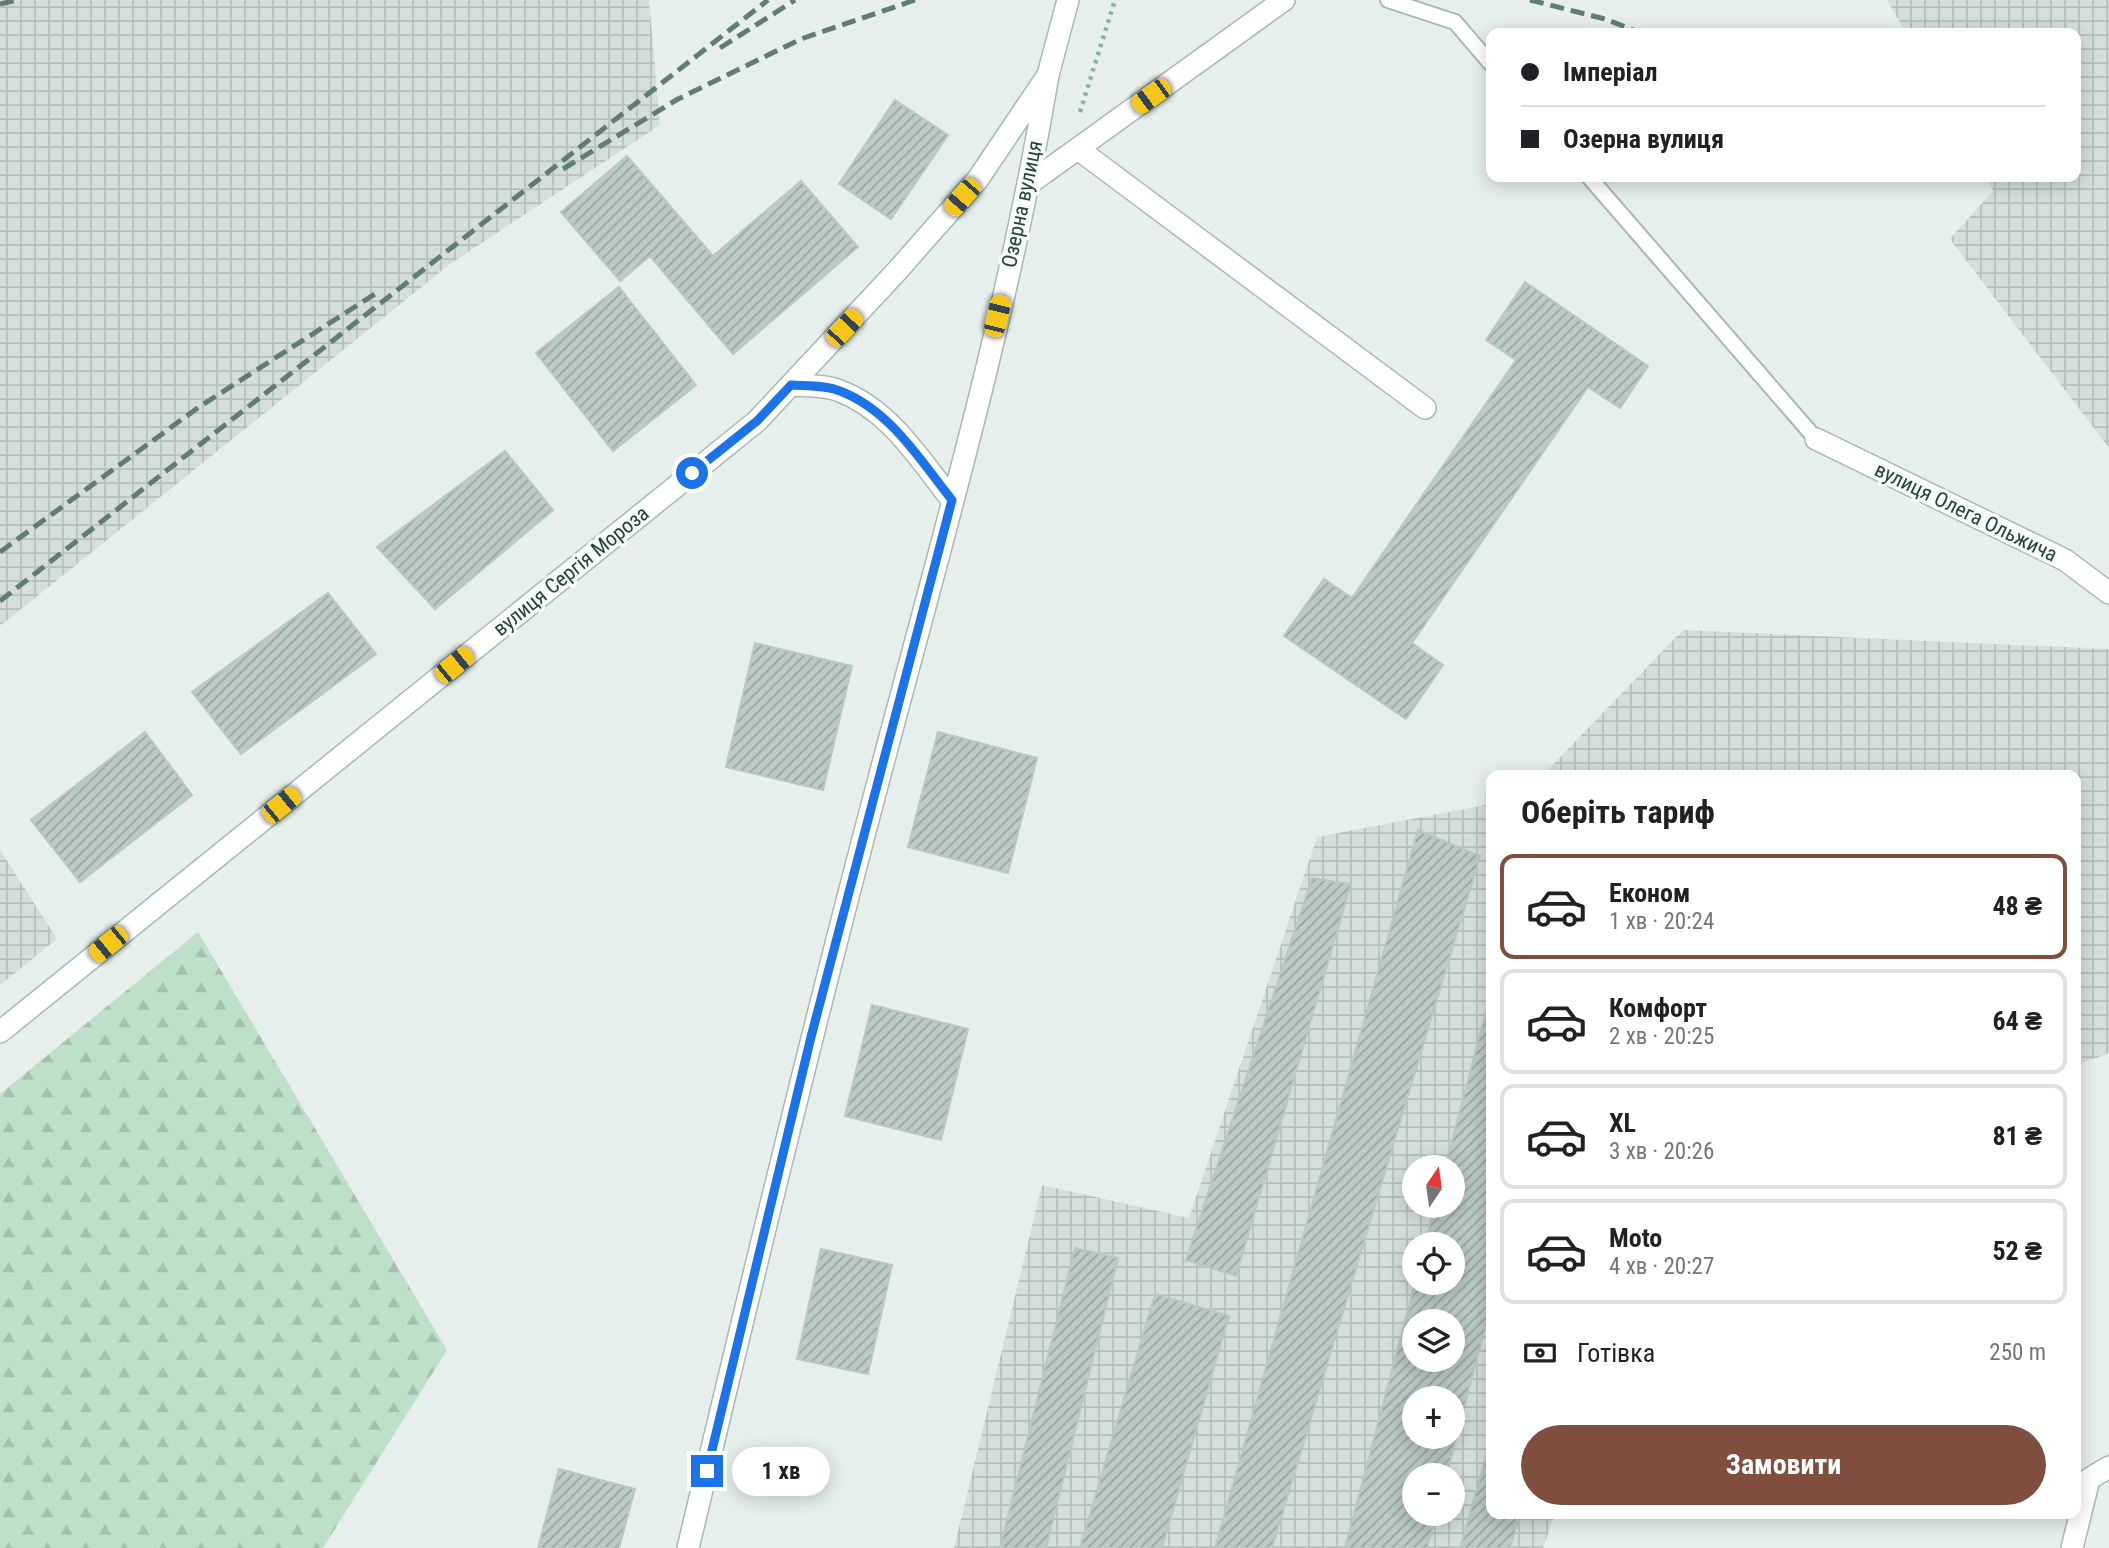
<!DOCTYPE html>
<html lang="uk">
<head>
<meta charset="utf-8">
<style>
	body { margin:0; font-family:"Roboto Condensed",sans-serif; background:#f2f2f2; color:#202124; height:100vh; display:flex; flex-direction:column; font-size:26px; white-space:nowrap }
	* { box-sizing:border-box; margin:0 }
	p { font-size:23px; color:#757577 }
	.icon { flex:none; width:38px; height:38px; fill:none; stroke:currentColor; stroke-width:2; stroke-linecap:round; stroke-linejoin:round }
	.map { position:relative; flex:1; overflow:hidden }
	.drawer { position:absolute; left:1486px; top:770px; width:595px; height:749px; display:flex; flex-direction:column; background:#fff; border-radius:14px; box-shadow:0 4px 18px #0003 }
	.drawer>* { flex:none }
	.top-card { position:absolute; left:1486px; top:28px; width:595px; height:154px; border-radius:14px; box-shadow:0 4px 18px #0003; display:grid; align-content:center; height:154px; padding:0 35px; background:#fff }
	.needle { width:46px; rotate:13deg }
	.controls { position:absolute; left:1402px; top:1155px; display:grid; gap:14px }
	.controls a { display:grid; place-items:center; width:63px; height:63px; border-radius:50%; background:#fff; box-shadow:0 4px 18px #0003; font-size:35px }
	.end { position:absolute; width:32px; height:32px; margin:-16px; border:9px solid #1a73e8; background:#fff; box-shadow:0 0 0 4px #fff }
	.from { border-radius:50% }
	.bubble { position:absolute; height:49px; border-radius:24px; background:#fff; box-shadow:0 4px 18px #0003; font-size:23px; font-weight:700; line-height:49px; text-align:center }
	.car { position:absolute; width:21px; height:42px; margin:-21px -10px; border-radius:9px; box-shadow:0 0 5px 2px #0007; background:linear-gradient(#f5c518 24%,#345 0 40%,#f5c518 0 76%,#345 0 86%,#f5c518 0) }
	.top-card b { display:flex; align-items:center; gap:24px; height:66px; font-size:26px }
	.top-card b+b { border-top:2px solid #e0e0e0 }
	.top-card i { width:18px; height:18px; background:#202124 }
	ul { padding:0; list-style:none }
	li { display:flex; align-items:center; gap:21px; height:105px; margin:0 14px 10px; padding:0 21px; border:4px solid #e0e0e0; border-radius:14px }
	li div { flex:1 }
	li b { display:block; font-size:26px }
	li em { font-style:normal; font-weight:700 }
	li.active { border-color:#7f4e3f }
	li>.icon { width:63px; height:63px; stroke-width:1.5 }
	h2 { padding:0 35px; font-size:32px; line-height:84px }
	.pay { display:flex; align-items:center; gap:18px; height:77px; padding:0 35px; font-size:26px }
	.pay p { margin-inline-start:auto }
	.button { display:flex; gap:14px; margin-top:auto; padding:14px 35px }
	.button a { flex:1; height:80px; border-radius:42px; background:#7f4e3f; color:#fff; font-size:28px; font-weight:700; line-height:80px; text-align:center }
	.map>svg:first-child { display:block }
</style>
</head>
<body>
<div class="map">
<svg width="2109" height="1548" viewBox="0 0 2109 1548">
	<defs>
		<pattern id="industrial-grid" width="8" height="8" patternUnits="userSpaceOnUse" patternTransform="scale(1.75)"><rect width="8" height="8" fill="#d4dfda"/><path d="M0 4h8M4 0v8" fill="none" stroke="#b6c1bc"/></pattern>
		<pattern id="forest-firs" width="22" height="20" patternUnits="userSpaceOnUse" patternTransform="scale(1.75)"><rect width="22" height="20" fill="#bfe0c8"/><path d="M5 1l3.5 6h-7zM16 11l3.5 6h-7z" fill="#a4c1ad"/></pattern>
		<pattern id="building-hatch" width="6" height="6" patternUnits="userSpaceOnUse" patternTransform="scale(1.75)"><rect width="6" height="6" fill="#bbcac4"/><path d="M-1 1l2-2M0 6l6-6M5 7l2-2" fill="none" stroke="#98a6a0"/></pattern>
	</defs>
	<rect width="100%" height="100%" fill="#e6efeb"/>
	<path fill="url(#industrial-grid)" fill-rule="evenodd" d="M 0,0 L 649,0 L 660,125 L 450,264 L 0,626 Z
		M 1887,0 L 2109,0 L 2109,448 L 1950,239 L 1993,191 L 1986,177 L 2076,177 L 2076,33 L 1906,33 Z
		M 1683,630 L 2109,649 L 2109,1053 L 2076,1065 L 2076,775 L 1543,775 Z
		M 1491,804 L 1491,1514 L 1555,1514 L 1543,1548 L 954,1548 L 1042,1185 L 1189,1218 L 1317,837 ZM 1414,1167 L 1452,1167 L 1452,1206 L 1414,1206 ZM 1414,1244 L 1452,1244 L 1452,1283 L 1414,1283 ZM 1414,1321 L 1452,1321 L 1452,1360 L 1414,1360 ZM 1414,1398 L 1452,1398 L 1452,1437 L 1414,1437 ZM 1414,1475 L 1452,1475 L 1452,1514 L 1414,1514 Z
		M 0,850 L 57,939 L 0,985 Z"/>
	<path fill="url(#forest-firs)" d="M 198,932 L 447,1350 L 323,1548 L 0,1548 L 0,1094 Z"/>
	<path fill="url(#building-hatch)" stroke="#b8c9c2" stroke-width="2" fill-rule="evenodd" d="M 895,100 L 948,135 L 891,219 L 839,184 Z
		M 627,156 L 713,256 L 801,181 L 858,247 L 733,354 L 650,256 L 620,281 L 561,212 Z
		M 1525,282 L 1648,366 L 1620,408 L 1588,387 L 1412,643 L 1443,665 L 1406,719 L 1284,636 L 1324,579 L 1352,598 L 1516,360 L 1486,340 Z
		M 619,287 L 696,385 L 613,451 L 536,353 Z
		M 505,451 L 553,510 L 435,609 L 377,547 Z
		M 328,593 L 376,654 L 241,754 L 192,692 Z
		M 755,643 L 852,666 L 823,790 L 726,767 Z
		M 145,732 L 192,795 L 80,882 L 31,820 Z
		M 938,732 L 1037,758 L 1008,873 L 908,847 Z
		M 1418,830 L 1480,856 L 1272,1548 L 1215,1548 Z
		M 1312,878 L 1351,884 L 1236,1276 L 1186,1260 Z
		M 1491,993 L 1491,1306 L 1446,1475 L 1414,1475 L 1414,1514 L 1436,1514 L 1427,1548 L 1345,1548 L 1415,1283 L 1452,1283 L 1452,1244 L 1425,1244 L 1435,1206 L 1452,1206 L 1452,1167 L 1445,1167 ZM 1414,1321 L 1452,1321 L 1452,1360 L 1414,1360 ZM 1414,1398 L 1452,1398 L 1452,1437 L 1414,1437 Z
		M 872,1005 L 968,1029 L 941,1140 L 845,1116 Z
		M 1075,1248 L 1118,1258 L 1046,1548 L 1000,1548 Z
		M 821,1249 L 892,1265 L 868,1374 L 797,1359 Z
		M 1155,1294 L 1229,1316 L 1162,1548 L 1080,1548 Z
		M 1491,1440 L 1491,1514 L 1520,1514 L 1510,1548 L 1460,1548 Z
		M 559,1469 L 635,1489 L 619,1548 L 538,1548 Z"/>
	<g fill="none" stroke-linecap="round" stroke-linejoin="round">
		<g stroke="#a8b8b2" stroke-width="18">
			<path id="lane" d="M 1388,0 L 1455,22 L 1491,64
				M 1589,177 L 1816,439"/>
		</g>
		<g stroke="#a8b8b2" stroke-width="24">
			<path id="street" d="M 1078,149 L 1425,408
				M 1030,183 L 1284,0
				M 791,385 C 806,386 826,385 840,391 C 890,410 920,460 952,500
				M 1816,439 L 2065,560 L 2109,593
				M 688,1548 C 749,1294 810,1039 877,786 C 939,551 1008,315 1048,75
				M 2072,1548 L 2089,1479 L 2109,1467"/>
		</g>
		<g stroke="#a4bbb3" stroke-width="24">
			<path id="secondary" d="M 0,1032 L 757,421 L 897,271 L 978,179 L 1048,75 L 1068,0"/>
		</g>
		<path stroke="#86b3a5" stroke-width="4.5" stroke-dasharray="3.5 5" stroke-linecap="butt" d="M 1080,112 L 1115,0"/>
		<use href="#lane" stroke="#fff" stroke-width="14"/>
		<use href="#street" stroke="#fff" stroke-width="21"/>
		<use href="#secondary" stroke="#fff" stroke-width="21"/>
		<path stroke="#5f7d75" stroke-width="5" stroke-dasharray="14 7" stroke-linecap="butt" d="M 1530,0 L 1605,19 L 1641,33
			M 0,4 L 17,0
			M 720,48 L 795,0
			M 563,169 L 678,99 L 801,39 L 915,0
			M 0,552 L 199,407 L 378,292
			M 0,601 L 768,0"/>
	</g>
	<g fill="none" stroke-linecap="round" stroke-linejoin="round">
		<path stroke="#1a73e8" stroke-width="9" d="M 692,473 L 757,421 L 791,385 C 806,386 826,385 840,391 C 890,410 920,460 952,500 L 811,1037 L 707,1471"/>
	</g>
	<g text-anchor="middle" stroke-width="7" stroke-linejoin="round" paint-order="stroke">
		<g font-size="21" fill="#24423a" stroke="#f7fbf9">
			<text transform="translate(1022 204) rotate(-78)" y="7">Озерна вулиця</text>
			<text transform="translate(1966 512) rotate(26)" y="7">вулиця Олега Ольжича</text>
			<text transform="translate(571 571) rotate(-39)" y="7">вулиця Сергія Мороза</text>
		</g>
	</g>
</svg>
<div class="controls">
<a><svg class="needle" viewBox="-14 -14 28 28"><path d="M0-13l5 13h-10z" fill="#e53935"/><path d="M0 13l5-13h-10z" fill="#757577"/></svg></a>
<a><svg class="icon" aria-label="locate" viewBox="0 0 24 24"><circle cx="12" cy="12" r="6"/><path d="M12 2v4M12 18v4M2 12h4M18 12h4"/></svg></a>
<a><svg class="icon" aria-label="layers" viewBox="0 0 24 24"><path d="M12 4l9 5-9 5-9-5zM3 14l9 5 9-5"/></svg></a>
<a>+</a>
<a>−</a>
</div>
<i class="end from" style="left:692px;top:473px"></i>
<i class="end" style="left:707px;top:1471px"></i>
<div class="bubble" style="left:732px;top:1447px;width:98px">1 хв</div>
<i class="car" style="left:1151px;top:96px;rotate:234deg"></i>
<i class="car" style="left:962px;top:197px;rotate:221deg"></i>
<i class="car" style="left:997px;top:316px;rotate:14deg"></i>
<i class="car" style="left:844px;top:328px;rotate:43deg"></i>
<i class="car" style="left:454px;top:665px;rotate:51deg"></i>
<i class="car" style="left:281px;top:805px;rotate:51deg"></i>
<i class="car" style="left:108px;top:944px;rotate:231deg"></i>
<div class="top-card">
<b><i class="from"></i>Імперіал</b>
<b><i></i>Озерна вулиця</b>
</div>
<section class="drawer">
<h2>Оберіть тариф</h2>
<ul>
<li class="active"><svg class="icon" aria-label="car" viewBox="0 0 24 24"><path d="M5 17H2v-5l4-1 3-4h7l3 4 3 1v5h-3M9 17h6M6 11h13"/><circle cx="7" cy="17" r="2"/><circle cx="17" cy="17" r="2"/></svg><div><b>Економ</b><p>1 хв · 20:24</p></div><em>48 ₴</em></li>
<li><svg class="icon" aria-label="car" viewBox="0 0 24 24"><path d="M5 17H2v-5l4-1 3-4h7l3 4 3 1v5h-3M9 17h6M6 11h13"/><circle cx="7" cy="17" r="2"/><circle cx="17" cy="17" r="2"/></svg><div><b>Комфорт</b><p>2 хв · 20:25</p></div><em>64 ₴</em></li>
<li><svg class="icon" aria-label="car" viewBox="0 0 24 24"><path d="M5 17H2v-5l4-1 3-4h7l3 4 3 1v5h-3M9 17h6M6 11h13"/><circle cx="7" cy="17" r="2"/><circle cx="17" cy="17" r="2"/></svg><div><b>XL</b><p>3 хв · 20:26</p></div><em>81 ₴</em></li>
<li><svg class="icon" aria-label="car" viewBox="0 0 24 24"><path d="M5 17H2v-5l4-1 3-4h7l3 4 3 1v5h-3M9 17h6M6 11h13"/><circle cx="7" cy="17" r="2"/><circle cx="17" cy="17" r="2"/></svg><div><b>Moto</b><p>4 хв · 20:27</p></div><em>52 ₴</em></li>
</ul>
<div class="pay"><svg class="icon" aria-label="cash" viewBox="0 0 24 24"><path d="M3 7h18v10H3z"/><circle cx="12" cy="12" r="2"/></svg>Готівка<p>250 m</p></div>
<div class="button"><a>Замовити</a></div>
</section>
</div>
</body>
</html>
